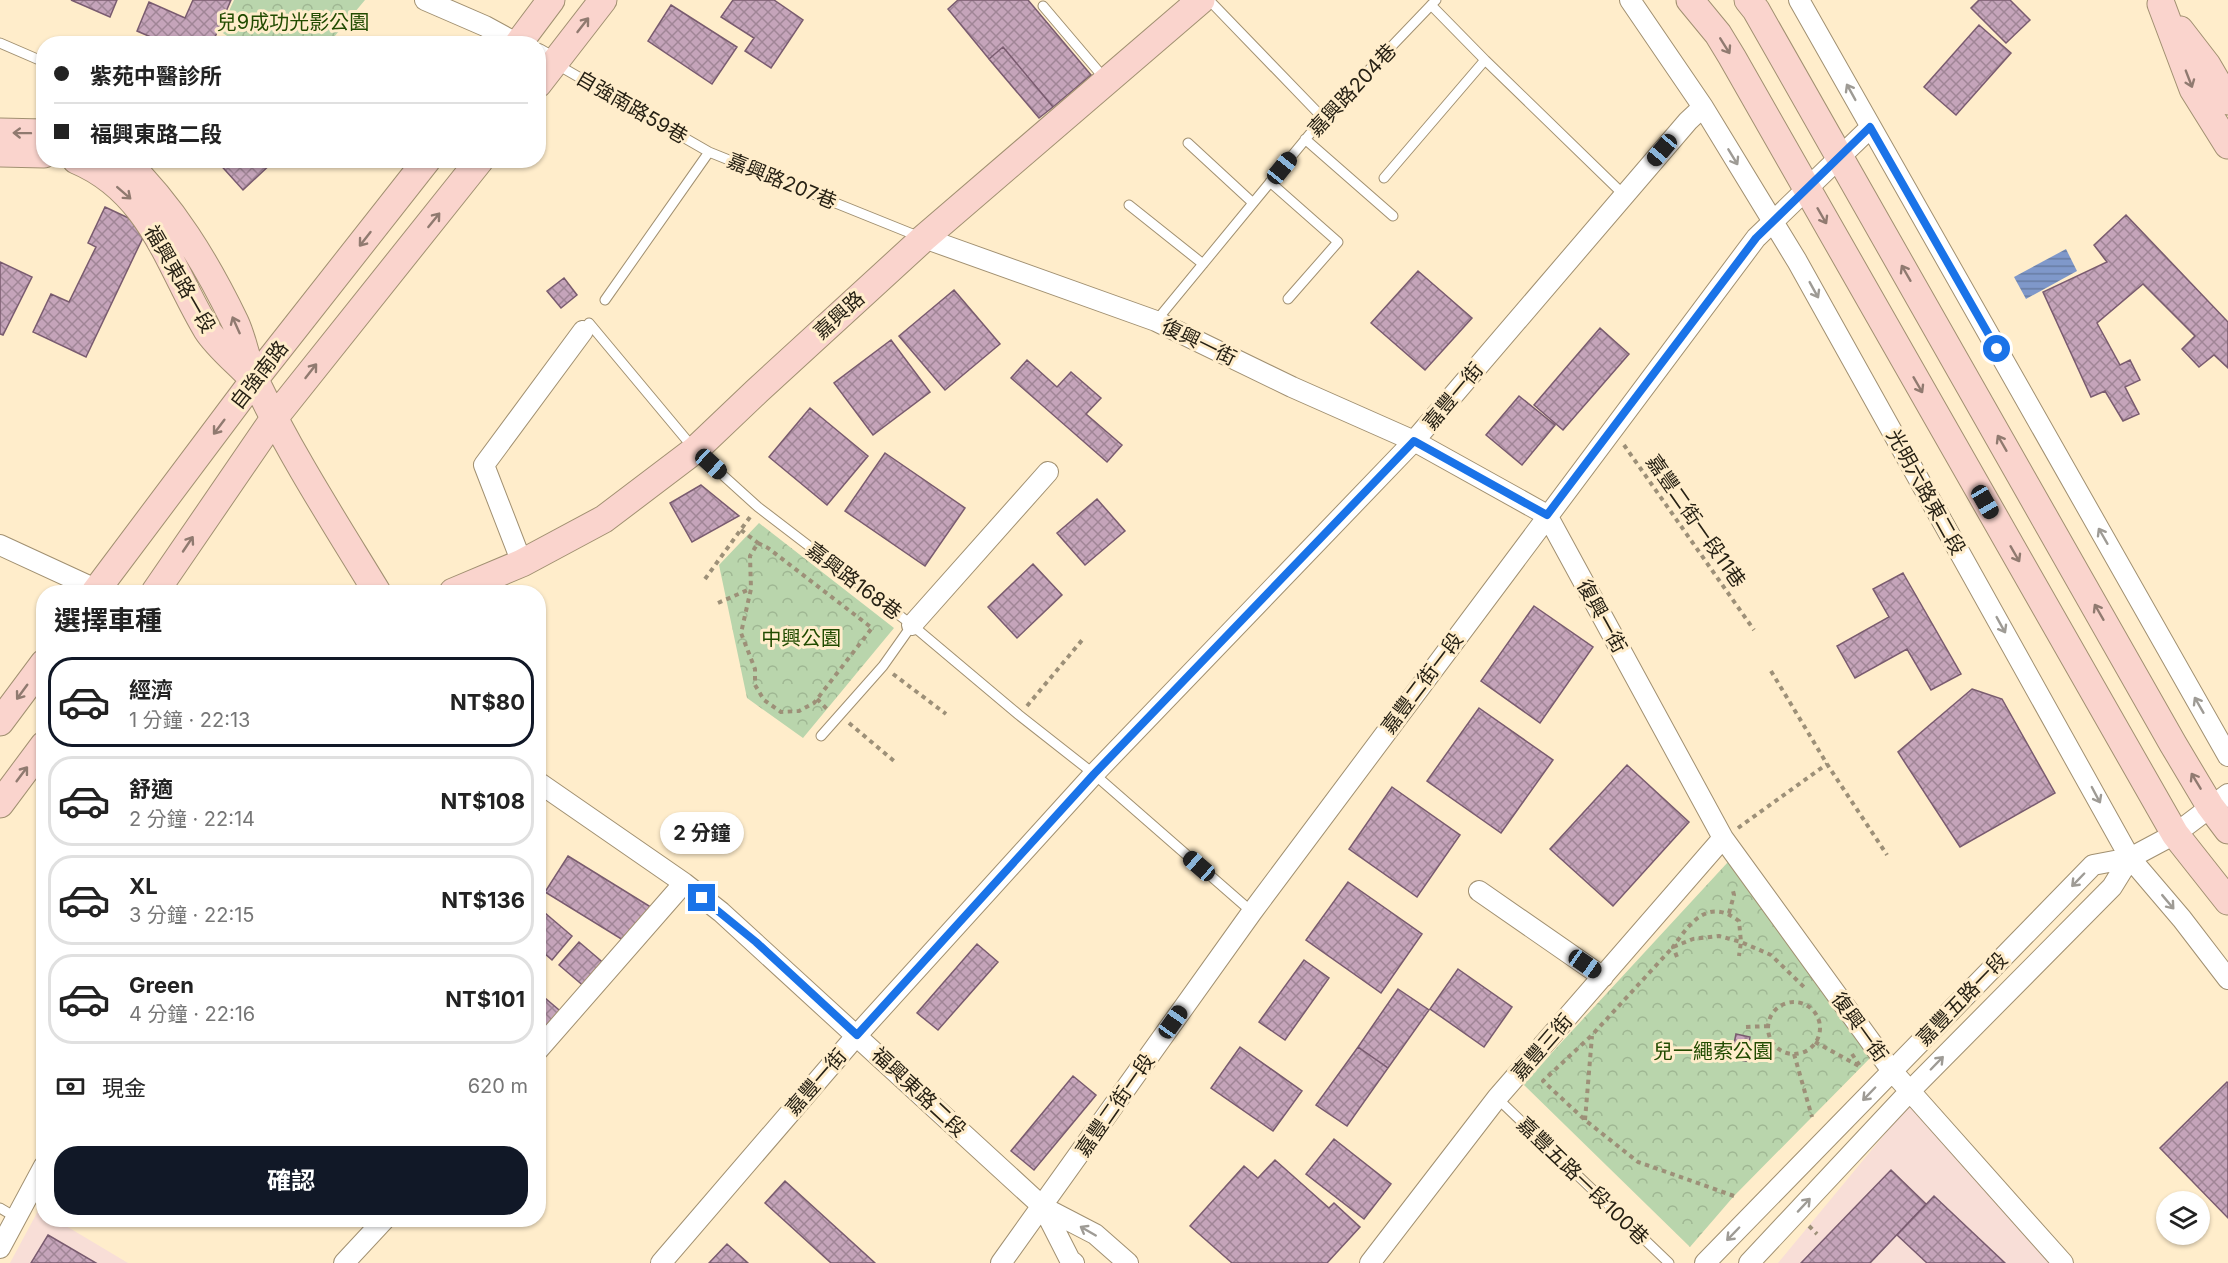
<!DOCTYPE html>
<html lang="zh-TW">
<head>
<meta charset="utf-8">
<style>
	body { margin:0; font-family:Inter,"Noto Sans TC",sans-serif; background:#f6f6f6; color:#222; height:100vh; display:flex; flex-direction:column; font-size:22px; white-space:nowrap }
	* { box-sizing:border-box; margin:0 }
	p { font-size:20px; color:#767676 }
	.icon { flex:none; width:33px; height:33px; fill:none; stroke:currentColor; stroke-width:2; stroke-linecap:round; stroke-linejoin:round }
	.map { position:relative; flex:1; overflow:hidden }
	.panel { position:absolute; left:36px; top:585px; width:510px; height:642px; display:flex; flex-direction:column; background:#fff; border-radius:24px; box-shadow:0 2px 4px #0004 }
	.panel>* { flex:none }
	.top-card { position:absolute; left:36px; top:36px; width:510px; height:132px; border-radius:24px; box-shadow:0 2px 4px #0004; display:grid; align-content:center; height:132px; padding:0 18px; background:#fff }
	.buttons { position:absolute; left:2156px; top:1191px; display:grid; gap:12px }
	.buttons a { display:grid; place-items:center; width:54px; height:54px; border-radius:50%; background:#fff; box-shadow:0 2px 4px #0004; font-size:30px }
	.end { position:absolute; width:27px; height:27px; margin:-14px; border:8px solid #1a73e8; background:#fff; box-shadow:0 0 0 3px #fff }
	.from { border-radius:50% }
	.bubble { position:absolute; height:42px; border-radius:21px; background:#fff; box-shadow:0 2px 4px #0004; font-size:20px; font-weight:700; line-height:42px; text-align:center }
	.car { position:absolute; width:18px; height:36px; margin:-18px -9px; border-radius:8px; box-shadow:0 0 4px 2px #0007; background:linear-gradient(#222 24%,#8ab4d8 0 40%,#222 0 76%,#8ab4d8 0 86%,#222 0) }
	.top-card b { display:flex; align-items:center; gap:21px; height:57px; font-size:22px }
	.top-card b+b { border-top:2px solid #e0e0e0 }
	.top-card i { width:15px; height:15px; background:#222 }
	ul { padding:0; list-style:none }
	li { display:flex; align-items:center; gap:18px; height:90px; margin:0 12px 9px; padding:0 6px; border:3px solid #e0e0e0; border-radius:24px }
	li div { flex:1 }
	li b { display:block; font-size:22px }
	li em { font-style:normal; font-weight:700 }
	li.selected { border-color:#111827 }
	li>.icon { width:54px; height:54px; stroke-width:1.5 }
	h2 { padding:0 18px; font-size:27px; line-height:72px }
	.pay { display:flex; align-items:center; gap:15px; height:66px; padding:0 18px; font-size:22px }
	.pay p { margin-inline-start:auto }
	.cta { display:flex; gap:12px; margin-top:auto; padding:12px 18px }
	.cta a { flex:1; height:69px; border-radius:24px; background:#111827; color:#fff; font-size:24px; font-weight:700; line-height:69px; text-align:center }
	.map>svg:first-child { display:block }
</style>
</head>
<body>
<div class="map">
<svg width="2228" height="1263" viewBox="0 0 2228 1263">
	<defs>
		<pattern id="park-crowns" width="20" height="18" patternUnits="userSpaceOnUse" patternTransform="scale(1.5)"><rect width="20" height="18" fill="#b9d5ac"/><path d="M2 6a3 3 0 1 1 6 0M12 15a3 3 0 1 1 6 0" fill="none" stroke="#9fb793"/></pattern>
		<pattern id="water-rules" width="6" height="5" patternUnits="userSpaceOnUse" patternTransform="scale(1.5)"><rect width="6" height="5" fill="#7f98ca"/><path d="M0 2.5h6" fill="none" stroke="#687ca3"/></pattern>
		<pattern id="building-cross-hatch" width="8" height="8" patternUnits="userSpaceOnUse" patternTransform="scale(1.5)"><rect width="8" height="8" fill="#c5a4ba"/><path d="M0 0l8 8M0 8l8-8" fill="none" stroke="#a08596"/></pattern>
	</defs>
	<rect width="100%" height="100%" fill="#ffedcb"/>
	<path fill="#f8ded7" d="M 1913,1100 L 2052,1263 L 1778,1263 Z
		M 39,1209 L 43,1212 L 44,1220 L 56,1220 L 128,1263 L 10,1263 Z"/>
	<path fill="url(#park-crowns)" d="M 234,0 L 365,0 L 329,43 L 237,43 L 220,31 Z
		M 759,523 L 894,628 L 803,738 L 747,698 L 719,565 Z
		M 1728,862 L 1875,1053 L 1734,1196 L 1690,1247 L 1523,1084 Z"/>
	<path fill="url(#water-rules)" d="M 2066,249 L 2077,271 L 2026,299 L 2014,277 Z"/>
	<path fill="url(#building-cross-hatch)" stroke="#795b6f" stroke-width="1.5" d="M 71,0 L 117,0 L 110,17 Z
		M 193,0 L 231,0 L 212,44 L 185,44 L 180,41 L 179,44 L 167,44 L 137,31 L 149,2 L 185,18 Z
		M 733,0 L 774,0 L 803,20 L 771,68 L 745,51 L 754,38 L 721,17 Z
		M 958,0 L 1028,0 L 1091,75 L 1053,107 L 1003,47 L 989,59 L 948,9 Z
		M 1979,0 L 2010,0 L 2030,20 L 2006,43 L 1971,8 Z
		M 671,5 L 737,47 L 712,84 L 648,41 Z
		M 1979,25 L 2011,53 L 1956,115 L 1924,87 Z
		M 1003,47 L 1053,107 L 1039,118 L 989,59 Z
		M 216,160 L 275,160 L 243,190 Z
		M 105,207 L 148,227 L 86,357 L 33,332 L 51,294 L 69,302 L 96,247 L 88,243 Z
		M 2126,215 L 2228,322 L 2228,368 L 2214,355 L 2199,367 L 2182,349 L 2195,336 L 2143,284 L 2097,323 L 2120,365 L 2130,360 L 2140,380 L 2125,387 L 2139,414 L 2123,421 L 2105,391 L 2091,397 L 2043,292 L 2107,262 L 2094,245 Z
		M 0,262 L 32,277 L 3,335 L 0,334 Z
		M 1418,271 L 1472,318 L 1425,370 L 1371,323 Z
		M 564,278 L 577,295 L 561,308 L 547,291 Z
		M 954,290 L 1000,344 L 945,390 L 899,336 Z
		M 1600,328 L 1629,354 L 1563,430 L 1534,405 Z
		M 891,340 L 930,392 L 873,435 L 834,383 Z
		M 1027,360 L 1057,387 L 1071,372 L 1101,398 L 1086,414 L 1122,445 L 1107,462 L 1011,378 Z
		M 1519,396 L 1555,425 L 1522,465 L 1486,435 Z
		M 810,408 L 868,456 L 827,505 L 769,457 Z
		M 885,453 L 965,508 L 925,566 L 845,511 Z
		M 701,485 L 739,516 L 692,542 L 670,503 Z
		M 1097,499 L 1125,531 L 1085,565 L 1057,533 Z
		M 1033,564 L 1062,595 L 1017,638 L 988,607 Z
		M 1903,573 L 1961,674 L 1931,690 L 1907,649 L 1855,678 L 1837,646 L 1889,617 L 1873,589 Z
		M 1534,606 L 1593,647 L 1540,723 L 1481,681 Z
		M 1972,689 L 2002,699 L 2055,793 L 1960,847 L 1898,752 Z
		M 1479,708 L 1553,760 L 1501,833 L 1427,781 Z
		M 1627,765 L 1689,822 L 1613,906 L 1550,849 Z
		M 1392,787 L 1460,835 L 1417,897 L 1349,849 Z
		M 568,856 L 654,909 L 631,945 L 545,892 Z
		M 1348,882 L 1422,934 L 1381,993 L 1306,940 Z
		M 538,907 L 572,936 L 552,960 L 538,948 Z
		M 579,942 L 613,971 L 593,994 L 559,965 Z
		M 977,944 L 998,962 L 938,1030 L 917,1013 Z
		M 1304,960 L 1329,978 L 1285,1040 L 1259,1022 Z
		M 1458,969 L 1512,1007 L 1484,1047 L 1430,1009 Z
		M 1398,989 L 1429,1010 L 1388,1068 L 1358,1047 Z
		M 538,992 L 565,1015 L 545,1038 L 538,1032 Z
		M 1736,1034 L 1750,1037 L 1746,1061 L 1731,1058 Z
		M 1240,1047 L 1302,1091 L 1273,1131 L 1211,1088 Z
		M 1358,1047 L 1388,1068 L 1347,1126 L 1316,1105 Z
		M 1073,1076 L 1096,1095 L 1034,1170 L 1011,1151 Z
		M 2227,1082 L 2228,1083 L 2228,1218 L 2160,1148 Z
		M 1334,1139 L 1391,1184 L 1364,1219 L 1306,1174 Z
		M 1275,1160 L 1329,1208 L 1334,1203 L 1360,1227 L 1327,1263 L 1232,1263 L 1190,1226 L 1244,1166 L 1258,1178 Z
		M 1891,1170 L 1926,1204 L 1870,1263 L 1801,1263 Z
		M 785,1181 L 875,1263 L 831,1263 L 765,1203 Z
		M 1934,1196 L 2005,1263 L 1927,1263 L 1897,1235 Z
		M 48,1235 L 96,1263 L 31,1263 Z
		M 727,1244 L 748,1263 L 709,1263 Z"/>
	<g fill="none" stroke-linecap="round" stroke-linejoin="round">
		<g stroke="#a19071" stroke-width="11">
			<path id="lane" d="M 1209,0 L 1323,118
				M 1043,6 L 1105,79
				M 0,43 L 44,62
				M 1485,60 L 1624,195
				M 556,64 L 709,152 L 920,237
				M 1305,139 L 1393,216
				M 1188,143 L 1253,203
				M 1384,178 L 1485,60 L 1431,5
				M 1270,182 L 1338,242 L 1288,299
				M 1129,205 L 1203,264
				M 605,300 L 709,152
				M 1156,321 L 1323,118 L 1436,0
				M 589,323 L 695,450 L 758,507 L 912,625 L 1019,715 L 1094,774 L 1252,912
				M 821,736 L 883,666 L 912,625
				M 1497,1098 L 1669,1263
				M 0,1208 L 17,1218"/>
		</g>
		<g stroke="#a19071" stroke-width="22">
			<path id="street" d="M 425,0 L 485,26 L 518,44
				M 1630,0 L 1703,107 L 1797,261 L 2130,858 L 2182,919 L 2228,979
				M 1799,0 L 2228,756
				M 538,54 L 554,63
				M 924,238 L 1156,321 L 1292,387 L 1414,441 L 1547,515 L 1723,838 L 1892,1071 L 2063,1263
				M 0,545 L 102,592
				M 522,563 L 484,465 L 583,331
				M 912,625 L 1048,472
				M 538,782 L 684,883 L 721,912 L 1043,1207 L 1095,1234 L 1128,1263
				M 1479,891 L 1603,977
				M 538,1050 L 684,883
				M 1043,1207 L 1070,1260 L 1074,1263
				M 0,1248 L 44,1166
				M 344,1263 L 384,1220
				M 661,1263 L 857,1035 L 1094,774 L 1414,441 L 1688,121 L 1703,107
				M 1001,1263 L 1252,912 L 1756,238 L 1871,127
				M 1370,1263 L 1497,1098 L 1723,838
				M 1705,1263 L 2093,865 L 2130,858 L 2175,834 L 2228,794
				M 1749,1263 L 1910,1091 L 2112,887 L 2130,858"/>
		</g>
		<g stroke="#a19071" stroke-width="29">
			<path id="secondary" d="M 1690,0 L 1718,34 L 1732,57 L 2175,834 L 2228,901
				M 1748,0 L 1756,10 L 2173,744 L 2210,806 L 2228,830
				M 2161,4 L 2193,89 L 2228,145
				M 2180,30 L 2207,65 L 2228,101
				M 518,44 L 551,0
				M 538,84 L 603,0
				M 0,132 L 44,133
				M 0,153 L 44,154
				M 76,160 C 152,192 169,267 207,330 C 217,346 238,363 251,377
				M 124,160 C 172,206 206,262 235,322 C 244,341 246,363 256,382 C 291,455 335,523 377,592
				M 95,592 L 254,380 L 427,160
				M 155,592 L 275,417 L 480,160
				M 453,592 L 522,563 L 604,519 L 695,450 L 757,391 L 924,238 L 1201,0
				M 0,722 L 44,663
				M 0,804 L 44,745"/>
		</g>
		<path stroke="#9d9078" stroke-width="4" stroke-dasharray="4.5 4.5" stroke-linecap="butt" d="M 1624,445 L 1754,630
			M 741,530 L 758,543
			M 758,543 L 768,548 L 872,628 L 814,703 L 799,711 L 781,712 L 764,700 L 755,685 L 755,669 L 741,633 L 751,589 L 750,556 Z
			M 705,579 L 750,517
			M 718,603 L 750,589
			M 1771,671 L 1827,764 L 1887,855
			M 893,674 L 946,714
			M 817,699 L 827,709
			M 1027,706 L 1083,639
			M 849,723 L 894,761
			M 1738,828 L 1827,764
			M 1729,913 L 1734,895 L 1732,887
			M 1677,957 L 1673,947 C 1690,923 1708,897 1739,921 L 1741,942 L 1739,956
			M1768 1028a26 26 0 1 1 52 0a26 26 0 1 1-52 0Z
			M 1746,1027 L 1768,1026
			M 1815,1042 L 1859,1066
			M 1794,1054 L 1812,1117
			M 1852,1054 L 1860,1066
			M 1585,1120 L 1592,1036
			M 1734,1196 L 1638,1162 L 1585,1120 L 1543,1081 L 1592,1035 L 1673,947 L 1693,939 L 1719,936 L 1741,942 L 1771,955 L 1805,988
			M 1809,1226 L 1817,1234"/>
		<use href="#lane" stroke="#fff" stroke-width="9"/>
		<use href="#street" stroke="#fff" stroke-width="20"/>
		<use href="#secondary" stroke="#fad4cd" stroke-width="27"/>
	</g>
	<defs><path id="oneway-shaft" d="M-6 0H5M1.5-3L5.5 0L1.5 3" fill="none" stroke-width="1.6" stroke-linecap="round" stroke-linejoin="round" transform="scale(1.5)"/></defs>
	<g stroke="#907a70">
		<use href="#oneway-shaft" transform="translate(583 25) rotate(-52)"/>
		<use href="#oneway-shaft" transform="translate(1725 46) rotate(58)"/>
		<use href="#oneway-shaft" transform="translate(2189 79) rotate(69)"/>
		<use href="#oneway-shaft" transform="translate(22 133) rotate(-179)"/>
		<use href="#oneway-shaft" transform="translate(124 193) rotate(41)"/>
		<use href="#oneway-shaft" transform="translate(1822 216) rotate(60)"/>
		<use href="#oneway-shaft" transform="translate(434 220) rotate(-51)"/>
		<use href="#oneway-shaft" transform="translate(365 239) rotate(128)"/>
		<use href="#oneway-shaft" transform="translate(1906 273) rotate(-120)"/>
		<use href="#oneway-shaft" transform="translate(236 325) rotate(-114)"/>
		<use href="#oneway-shaft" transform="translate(311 371) rotate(-52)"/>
		<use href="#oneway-shaft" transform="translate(1918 385) rotate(60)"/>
		<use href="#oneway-shaft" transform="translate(219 427) rotate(127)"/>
		<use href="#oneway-shaft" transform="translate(2002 443) rotate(-120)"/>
		<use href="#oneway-shaft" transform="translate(188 544) rotate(-56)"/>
		<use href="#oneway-shaft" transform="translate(2015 554) rotate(60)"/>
		<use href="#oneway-shaft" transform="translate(2099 612) rotate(-120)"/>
		<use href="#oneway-shaft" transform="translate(22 692) rotate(126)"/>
		<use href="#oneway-shaft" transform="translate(22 774) rotate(-53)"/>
		<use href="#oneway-shaft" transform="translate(2196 781) rotate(-121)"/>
	</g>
	<g stroke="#9e9b95">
		<use href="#oneway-shaft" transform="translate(1851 92) rotate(-119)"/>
		<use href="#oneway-shaft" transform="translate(1733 157) rotate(59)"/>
		<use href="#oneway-shaft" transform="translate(1814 290) rotate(61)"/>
		<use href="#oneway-shaft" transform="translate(2103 536) rotate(-120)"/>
		<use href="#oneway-shaft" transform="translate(2001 625) rotate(61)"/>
		<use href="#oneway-shaft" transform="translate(2199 705) rotate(-120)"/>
		<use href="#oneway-shaft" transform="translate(2096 795) rotate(62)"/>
		<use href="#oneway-shaft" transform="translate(2078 880) rotate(134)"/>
		<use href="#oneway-shaft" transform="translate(2168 902) rotate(50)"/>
		<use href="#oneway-shaft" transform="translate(1937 1063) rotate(-46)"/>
		<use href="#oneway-shaft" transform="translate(1869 1094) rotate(134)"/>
		<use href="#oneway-shaft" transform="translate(1804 1205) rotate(-47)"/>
		<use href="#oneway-shaft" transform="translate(1088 1231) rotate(-150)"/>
		<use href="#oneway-shaft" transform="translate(1733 1234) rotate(134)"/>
	</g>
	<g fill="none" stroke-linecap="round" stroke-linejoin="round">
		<path stroke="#1a73e8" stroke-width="8" d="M 702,898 L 756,942 L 857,1035 L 1094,774 L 1414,441 L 1547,515 L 1756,238 L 1870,127 L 1997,349"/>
	</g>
	<g text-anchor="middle" stroke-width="6" stroke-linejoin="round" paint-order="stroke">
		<g font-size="20" fill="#214b00" stroke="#ffedcb">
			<text x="293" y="29">兒9成功光影公園</text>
			<text x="801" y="645">中興公園</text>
			<text x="1713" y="1058">兒一繩索公園</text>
		</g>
		<g font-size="20" fill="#272114" stroke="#ffedcb">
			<text transform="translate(1352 90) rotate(-47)" y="7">嘉興路204巷</text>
			<text transform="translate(632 107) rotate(30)" y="7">自強南路59巷</text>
			<text transform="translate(782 181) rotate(22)" y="7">嘉興路207巷</text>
			<text transform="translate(180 279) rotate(60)" y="7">福興東路一段</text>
			<text transform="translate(839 315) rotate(-42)" y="7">嘉興路</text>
			<text transform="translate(1199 342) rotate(26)" y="7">復興一街</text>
			<text transform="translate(259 375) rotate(-52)" y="7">自強南路</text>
			<text transform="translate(1453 396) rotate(-50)" y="7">嘉豐一街</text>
			<text transform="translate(1926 492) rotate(61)" y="7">光明六路東二段</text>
			<text transform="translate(1696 521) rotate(55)" y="7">嘉豐二街一段11巷</text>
			<text transform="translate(854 581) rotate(37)" y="7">嘉興路168巷</text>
			<text transform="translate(1602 616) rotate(61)" y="7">復興一街</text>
			<text transform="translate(1422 683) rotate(-53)" y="7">嘉豐二街一段</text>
			<text transform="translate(1962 999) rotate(-46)" y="7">嘉豐五路一段</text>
			<text transform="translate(1860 1027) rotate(54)" y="7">復興一街</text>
			<text transform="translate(1542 1047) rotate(-49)" y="7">嘉豐三街</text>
			<text transform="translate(816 1082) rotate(-49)" y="7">嘉豐一街</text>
			<text transform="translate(919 1092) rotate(43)" y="7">福興東路二段</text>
			<text transform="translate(1115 1105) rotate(-55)" y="7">嘉豐二街一段</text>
			<text transform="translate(1583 1181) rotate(44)" y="7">嘉豐五路一段100巷</text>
		</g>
	</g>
</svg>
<div class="buttons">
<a><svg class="icon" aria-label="layers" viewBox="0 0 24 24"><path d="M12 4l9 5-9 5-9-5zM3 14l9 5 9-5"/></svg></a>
</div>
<i class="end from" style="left:1997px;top:349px"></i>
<i class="end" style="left:702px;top:898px"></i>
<div class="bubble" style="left:660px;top:812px;width:84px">2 分鐘</div>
<i class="car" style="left:1662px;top:150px;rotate:220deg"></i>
<i class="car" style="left:1282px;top:168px;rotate:39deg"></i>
<i class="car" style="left:711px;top:464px;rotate:132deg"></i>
<i class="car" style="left:1985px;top:502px;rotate:150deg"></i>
<i class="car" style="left:1199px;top:866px;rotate:311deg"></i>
<i class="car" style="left:1585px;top:964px;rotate:125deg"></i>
<i class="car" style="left:1173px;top:1022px;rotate:35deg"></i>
<div class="top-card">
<b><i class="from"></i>紫苑中醫診所</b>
<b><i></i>福興東路二段</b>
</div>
<section class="panel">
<h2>選擇車種</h2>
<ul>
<li class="selected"><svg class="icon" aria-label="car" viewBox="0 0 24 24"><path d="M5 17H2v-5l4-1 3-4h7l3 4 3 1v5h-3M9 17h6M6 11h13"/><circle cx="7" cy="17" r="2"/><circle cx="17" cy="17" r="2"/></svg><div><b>經濟</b><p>1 分鐘 · 22:13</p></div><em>NT$80</em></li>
<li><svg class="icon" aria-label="car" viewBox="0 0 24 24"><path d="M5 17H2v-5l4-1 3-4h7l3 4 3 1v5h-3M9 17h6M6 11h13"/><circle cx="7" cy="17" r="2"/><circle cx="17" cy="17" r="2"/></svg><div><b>舒適</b><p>2 分鐘 · 22:14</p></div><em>NT$108</em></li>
<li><svg class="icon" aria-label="car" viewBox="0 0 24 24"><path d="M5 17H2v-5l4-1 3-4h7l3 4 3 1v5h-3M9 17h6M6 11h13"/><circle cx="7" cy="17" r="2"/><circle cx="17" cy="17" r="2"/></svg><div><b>XL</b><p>3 分鐘 · 22:15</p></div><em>NT$136</em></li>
<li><svg class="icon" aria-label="car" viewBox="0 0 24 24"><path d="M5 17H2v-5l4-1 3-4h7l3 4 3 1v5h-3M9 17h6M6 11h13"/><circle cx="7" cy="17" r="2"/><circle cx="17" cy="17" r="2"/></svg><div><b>Green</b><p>4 分鐘 · 22:16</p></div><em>NT$101</em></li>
</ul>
<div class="pay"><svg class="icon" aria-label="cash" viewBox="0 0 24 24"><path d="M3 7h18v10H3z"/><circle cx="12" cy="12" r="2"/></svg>現金<p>620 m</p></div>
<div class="cta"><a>確認</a></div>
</section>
</div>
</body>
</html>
